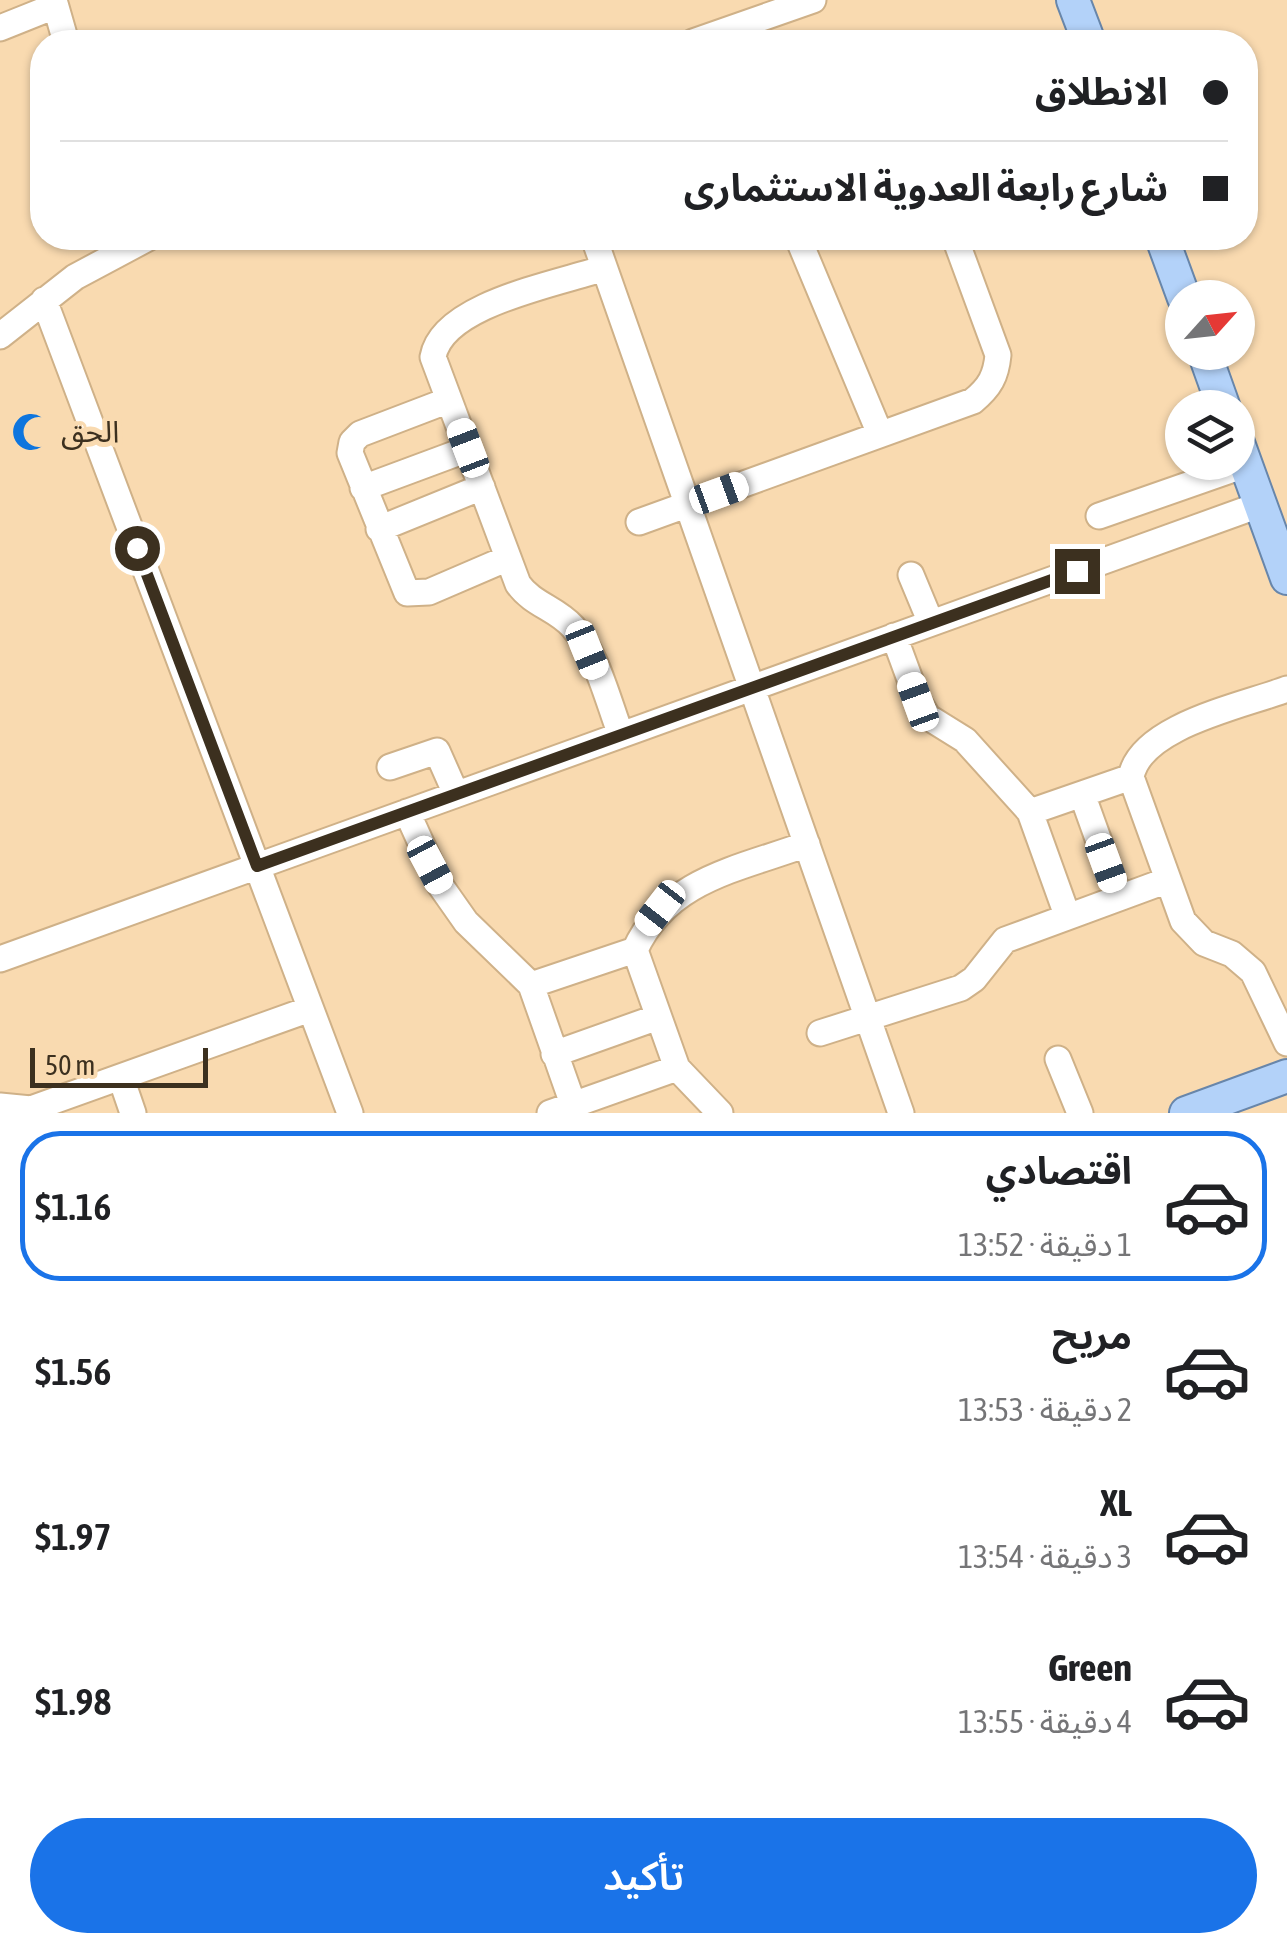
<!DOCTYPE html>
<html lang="ar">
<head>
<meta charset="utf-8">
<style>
	body { margin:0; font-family:"Asap Condensed","Noto Sans Arabic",sans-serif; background:#f2f2f2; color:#202124; direction:rtl; height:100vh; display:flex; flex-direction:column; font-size:38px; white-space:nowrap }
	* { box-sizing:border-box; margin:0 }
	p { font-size:32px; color:#757577 }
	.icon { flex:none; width:55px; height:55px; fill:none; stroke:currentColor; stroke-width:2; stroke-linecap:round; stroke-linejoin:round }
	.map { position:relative; height:1113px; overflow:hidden; direction:ltr }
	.side { display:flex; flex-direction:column; background:#fff; flex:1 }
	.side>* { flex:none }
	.guide { position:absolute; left:30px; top:30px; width:1228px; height:220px; border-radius:40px; box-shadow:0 2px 8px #0004; direction:rtl; display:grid; align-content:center; height:220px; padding:0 30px; background:#fff }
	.needle { width:65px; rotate:63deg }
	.tools { position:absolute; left:1165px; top:280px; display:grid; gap:20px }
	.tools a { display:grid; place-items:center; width:90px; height:90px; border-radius:50%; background:#fff; box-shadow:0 2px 8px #0004; font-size:50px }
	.scale { position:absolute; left:30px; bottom:25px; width:178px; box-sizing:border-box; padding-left:10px; border:5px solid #3c301f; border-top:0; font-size:28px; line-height:35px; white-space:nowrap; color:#3c301f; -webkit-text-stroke:8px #f9dab0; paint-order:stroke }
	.end { position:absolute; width:45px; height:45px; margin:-22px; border:12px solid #3c301f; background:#fff; box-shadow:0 0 0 5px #fff }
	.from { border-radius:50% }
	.car { position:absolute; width:30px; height:60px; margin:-30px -15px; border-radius:12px; box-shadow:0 0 8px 2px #0007; background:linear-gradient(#fff 24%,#345 0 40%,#fff 0 76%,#345 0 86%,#fff 0) }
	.guide b { display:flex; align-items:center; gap:35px; height:95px; font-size:38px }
	.guide b+b { border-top:2px solid #e0e0e0 }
	.guide i { width:25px; height:25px; background:#202124 }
	ul { padding:18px 0 0; list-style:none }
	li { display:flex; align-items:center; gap:30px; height:150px; margin:0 20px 15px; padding:0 10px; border:5px solid transparent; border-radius:40px }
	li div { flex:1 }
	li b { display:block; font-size:38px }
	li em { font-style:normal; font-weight:600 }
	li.selected { border-color:#1a73e8 }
	li>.icon { width:90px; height:90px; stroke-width:1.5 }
	.button { display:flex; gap:20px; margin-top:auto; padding:20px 30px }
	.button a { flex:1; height:115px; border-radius:60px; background:#1a73e8; color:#fff; font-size:40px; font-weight:600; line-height:115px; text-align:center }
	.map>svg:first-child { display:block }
</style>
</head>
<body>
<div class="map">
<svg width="1287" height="1113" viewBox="0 0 1287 1113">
	<rect width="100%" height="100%" fill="#f9dab0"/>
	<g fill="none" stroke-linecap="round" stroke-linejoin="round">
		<g stroke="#cfb188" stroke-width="29">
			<path id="minor" d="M 54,0 L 66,42
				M 0,28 L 55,6
				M 693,42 L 813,0
				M 594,238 L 901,1113
				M 798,238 L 880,434
				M 604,268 C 557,284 442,304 433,357 L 518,584 C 533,605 556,608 573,627 C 597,654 608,701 621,735
				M 44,300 L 350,1113
				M 0,336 L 75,277 L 148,238
				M 449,400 L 360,434 L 352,442 L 350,453 L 407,593 L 429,592 L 508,558
				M 363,488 L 468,449
				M 1099,516 L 1245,465
				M 639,522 L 973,401 C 990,387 996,376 998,355 L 955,238
				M 379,529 L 482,487
				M 911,575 L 931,623
				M 894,636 L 918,701 L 928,717 L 965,740 L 1030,812 L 1067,915
				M 1287,689 C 1242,706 1140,726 1131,777 L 1183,921 L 1204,943 L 1232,954 L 1253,972 L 1287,1043
				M 390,767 L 437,751 L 456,794
				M 1082,794 L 1119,897
				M 407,812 L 440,885 L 466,922 L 531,985 L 573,1104
				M 1030,812 L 1131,777
				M 0,959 L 1259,505
				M 531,985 L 635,950
				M 820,1033 L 961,988 L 974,979 L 1005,940 L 1168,880
				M 554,1054 L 658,1017
				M 1058,1059 L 1080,1113
				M 121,1078 L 133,1113
				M 0,1106 L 31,1109 L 310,1009
				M 550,1113 L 677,1068
				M 720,1113 L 677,1068 L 635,950 C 667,879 739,869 807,844"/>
		</g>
		<g stroke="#6886aa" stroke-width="36">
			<path id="major" d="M 1073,0 L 1089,42
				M 1162,238 L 1184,298
				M 1204,352 L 1224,408
				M 1238,443 L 1287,578
				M 1186,1113 L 1287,1076"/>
		</g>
		<use href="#minor" stroke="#fff" stroke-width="25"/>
		<use href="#major" stroke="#b3d2f9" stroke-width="32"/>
	</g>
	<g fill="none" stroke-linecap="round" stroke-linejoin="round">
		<path stroke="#3c301f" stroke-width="12" d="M 137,548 L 257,866 L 1077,571"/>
	</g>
	<defs>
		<g id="mosque-bare" transform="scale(3)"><path d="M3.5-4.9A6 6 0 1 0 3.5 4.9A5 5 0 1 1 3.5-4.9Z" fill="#0e75de" stroke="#f9dab0" stroke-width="2.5" paint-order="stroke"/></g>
	</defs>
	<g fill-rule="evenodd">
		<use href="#mosque-bare" x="31" y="432"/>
	</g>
	<g text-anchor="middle" stroke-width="10" stroke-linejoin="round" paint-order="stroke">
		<g font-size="30" fill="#3c301f" stroke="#f9dab0" text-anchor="start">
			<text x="61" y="442">الحق</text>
		</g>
	</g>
</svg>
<div class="tools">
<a><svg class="needle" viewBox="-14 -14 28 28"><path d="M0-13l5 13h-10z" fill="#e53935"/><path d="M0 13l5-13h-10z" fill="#757577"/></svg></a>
<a><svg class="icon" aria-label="layers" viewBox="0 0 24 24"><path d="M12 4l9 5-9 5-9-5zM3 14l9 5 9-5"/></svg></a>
</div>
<div class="scale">50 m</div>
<i class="end from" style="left:137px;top:548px"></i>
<i class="end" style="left:1077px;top:571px"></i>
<i class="car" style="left:468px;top:448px;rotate:339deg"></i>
<i class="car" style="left:719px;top:493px;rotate:70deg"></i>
<i class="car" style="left:587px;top:650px;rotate:158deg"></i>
<i class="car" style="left:918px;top:702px;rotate:340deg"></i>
<i class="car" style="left:1106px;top:863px;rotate:160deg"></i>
<i class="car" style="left:430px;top:865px;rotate:152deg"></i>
<i class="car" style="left:660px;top:908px;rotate:218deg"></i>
<div class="guide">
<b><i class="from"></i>الانطلاق</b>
<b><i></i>شارع رابعة العدوية الاستثمارى</b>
</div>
</div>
<section class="side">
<ul>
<li class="selected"><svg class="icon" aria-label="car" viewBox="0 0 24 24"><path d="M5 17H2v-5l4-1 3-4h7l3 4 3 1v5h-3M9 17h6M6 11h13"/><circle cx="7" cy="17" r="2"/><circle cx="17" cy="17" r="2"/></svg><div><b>اقتصادي</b><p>1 دقيقة · 13:52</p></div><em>$1.16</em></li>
<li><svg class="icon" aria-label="car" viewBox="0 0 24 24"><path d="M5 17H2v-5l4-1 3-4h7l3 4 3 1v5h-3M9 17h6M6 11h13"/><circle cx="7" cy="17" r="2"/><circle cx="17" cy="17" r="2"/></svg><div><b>مريح</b><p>2 دقيقة · 13:53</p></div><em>$1.56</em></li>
<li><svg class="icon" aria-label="car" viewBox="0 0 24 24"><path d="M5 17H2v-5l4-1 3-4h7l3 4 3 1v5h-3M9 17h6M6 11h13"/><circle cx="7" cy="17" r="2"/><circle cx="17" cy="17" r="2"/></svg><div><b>XL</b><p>3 دقيقة · 13:54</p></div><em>$1.97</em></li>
<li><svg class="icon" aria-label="car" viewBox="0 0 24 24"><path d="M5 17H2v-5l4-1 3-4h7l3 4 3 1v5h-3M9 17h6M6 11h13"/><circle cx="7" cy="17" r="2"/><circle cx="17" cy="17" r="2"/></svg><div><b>Green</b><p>4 دقيقة · 13:55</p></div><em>$1.98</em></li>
</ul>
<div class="button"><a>تأكيد</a></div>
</section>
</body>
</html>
